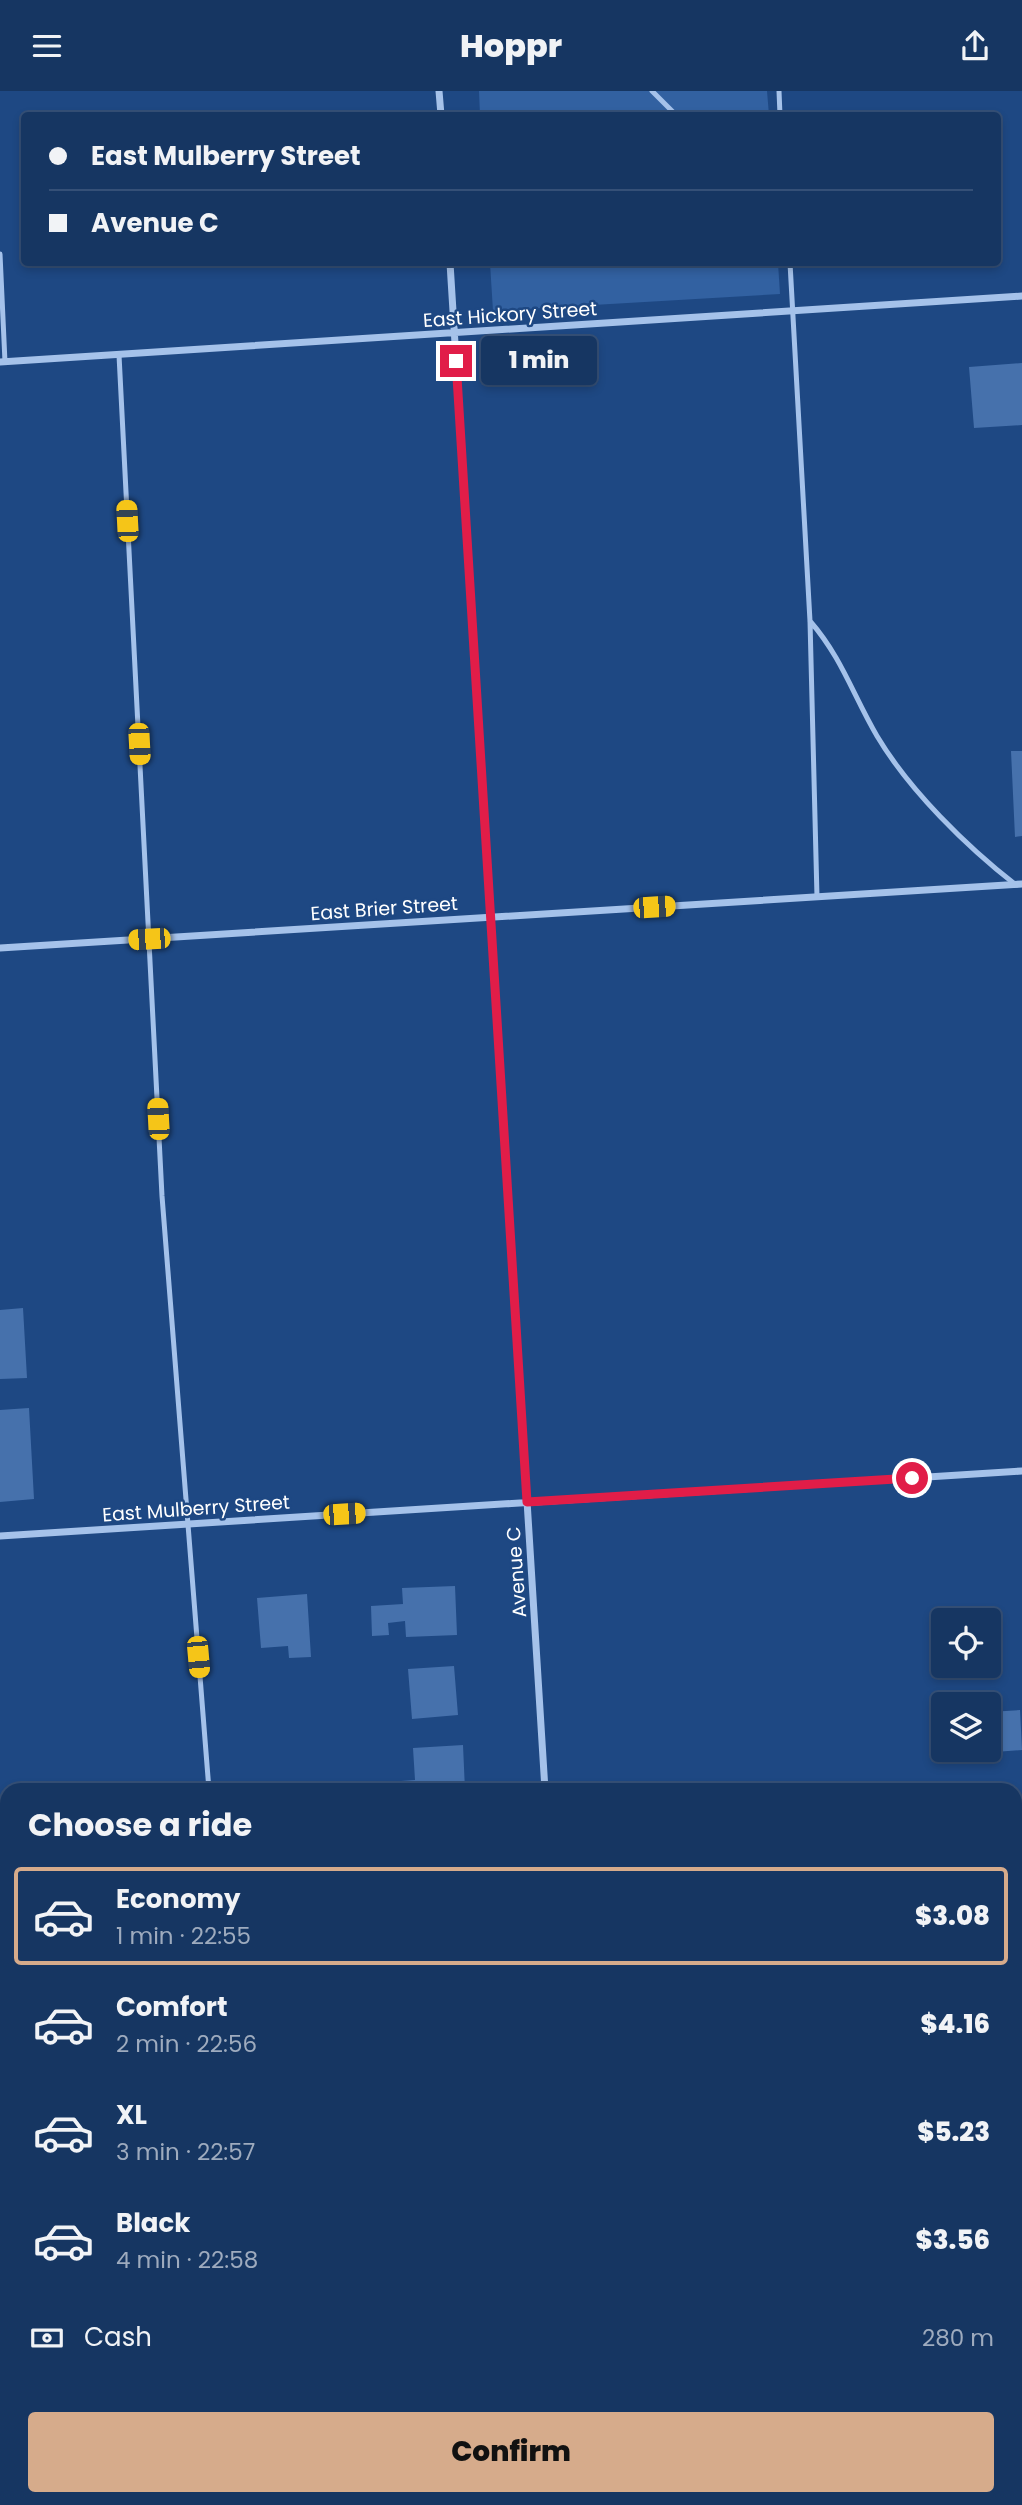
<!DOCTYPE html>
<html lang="en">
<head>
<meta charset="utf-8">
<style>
	body { margin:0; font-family:Poppins,sans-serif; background:#1f3e68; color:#f1f3f6; height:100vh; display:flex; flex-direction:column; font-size:26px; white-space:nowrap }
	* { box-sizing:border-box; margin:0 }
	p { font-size:23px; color:#9eabbe }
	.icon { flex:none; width:38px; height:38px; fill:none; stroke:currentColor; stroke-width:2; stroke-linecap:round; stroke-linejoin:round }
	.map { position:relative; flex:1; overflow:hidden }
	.side { position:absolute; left:0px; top:1692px; width:1022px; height:723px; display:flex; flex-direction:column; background:#163662; border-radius:21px 21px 0 0; box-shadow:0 4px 10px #0003,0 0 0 2px #355077 }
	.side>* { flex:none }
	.hud { position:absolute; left:21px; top:21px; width:980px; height:154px; border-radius:7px; box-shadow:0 4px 10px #0003,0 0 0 2px #355077; display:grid; align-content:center; height:154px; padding:0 28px; background:#163662 }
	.fabs { position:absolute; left:931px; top:1517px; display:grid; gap:14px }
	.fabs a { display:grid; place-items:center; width:70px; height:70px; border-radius:7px; background:#163662; box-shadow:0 4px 10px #0003,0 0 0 2px #355077; font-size:35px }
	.end { position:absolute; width:32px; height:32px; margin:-16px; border:9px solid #e11d48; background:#fff; box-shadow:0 0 0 4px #fff }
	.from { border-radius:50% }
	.bubble { position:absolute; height:49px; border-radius:7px; background:#163662; box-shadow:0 4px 10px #0003,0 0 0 2px #355077; font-size:23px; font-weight:800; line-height:49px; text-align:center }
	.car { position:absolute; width:21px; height:42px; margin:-21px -10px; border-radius:9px; box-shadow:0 0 5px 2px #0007; background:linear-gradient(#f5c518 24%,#345 0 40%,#f5c518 0 76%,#345 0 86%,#f5c518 0) }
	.hud b { display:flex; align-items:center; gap:24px; height:66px; font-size:26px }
	.hud b+b { border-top:2px solid #355077 }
	.hud i { width:18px; height:18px; background:#f1f3f6 }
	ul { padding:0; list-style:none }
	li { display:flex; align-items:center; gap:21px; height:98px; margin:0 14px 10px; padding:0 14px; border:4px solid transparent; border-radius:7px }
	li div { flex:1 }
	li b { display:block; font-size:26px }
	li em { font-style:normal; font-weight:800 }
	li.selected { border-color:#d6ab8b }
	li>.icon { width:63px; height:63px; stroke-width:1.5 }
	h2 { padding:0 28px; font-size:32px; line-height:84px }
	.pay { display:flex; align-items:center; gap:18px; height:77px; padding:0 28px; font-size:26px }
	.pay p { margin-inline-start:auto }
	.cta { display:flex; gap:14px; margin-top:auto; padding:14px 28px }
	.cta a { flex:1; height:80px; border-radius:7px; background:#d6ab8b; color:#111; font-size:28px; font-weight:800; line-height:80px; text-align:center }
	header { display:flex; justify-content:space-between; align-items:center; height:91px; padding:0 28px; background:#163662; font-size:32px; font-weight:800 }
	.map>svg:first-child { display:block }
</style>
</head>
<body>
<header><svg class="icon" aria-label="menu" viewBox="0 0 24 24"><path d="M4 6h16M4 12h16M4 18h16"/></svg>Hoppr<svg class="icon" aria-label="share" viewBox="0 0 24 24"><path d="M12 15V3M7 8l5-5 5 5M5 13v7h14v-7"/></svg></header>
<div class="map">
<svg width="1022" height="2414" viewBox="0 0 1022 2414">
	<rect width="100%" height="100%" fill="#1e4883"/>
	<path fill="#3261a1" d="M 479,0 L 767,0 L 769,24 L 480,24 Z
		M 490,172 L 778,172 L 780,203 L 493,220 Z"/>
	<path fill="#4671ac" d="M 1022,272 L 1022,334 L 974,337 L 969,276 Z
		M 1011,660 L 1022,660 L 1022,745 L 1015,746 Z
		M 23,1217 L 27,1287 L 0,1288 L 0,1219 Z
		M 29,1317 L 34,1408 L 0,1411 L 0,1319 Z
		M 455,1495 L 457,1544 L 406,1546 L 405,1530 L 388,1532 L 389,1544 L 372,1545 L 371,1515 L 403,1513 L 402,1497 Z
		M 307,1503 L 311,1566 L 289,1567 L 288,1555 L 261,1557 L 257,1507 Z
		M 454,1575 L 458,1624 L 412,1628 L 408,1578 Z
		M 1020,1619 L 1022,1659 L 981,1662 L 981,1659 L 989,1659 L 989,1621 Z
		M 463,1654 L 465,1699 L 401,1699 L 401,1690 L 415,1689 L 413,1657 Z
		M 694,2408 L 745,2408 L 746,2414 L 695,2414 Z"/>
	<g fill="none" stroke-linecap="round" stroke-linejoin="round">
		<path stroke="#a5c2ea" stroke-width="5" d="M 652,0 L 676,24
			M 779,0 L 780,24
			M 0,163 L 5,271
			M 790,172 L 810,530 L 817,806
			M 119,264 L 162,1105 L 209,1699
			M 810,530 C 842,567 853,604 877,645 C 909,699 967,756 1016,794
			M 256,2408 L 257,2414"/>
		<path stroke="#a5c2ea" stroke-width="7" d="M 439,0 L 441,24
			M 450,172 L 545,1699
			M 0,271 L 1022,205
			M 0,857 L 1022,793
			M 0,1445 L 1022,1380
			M 1015,1974 L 1022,1973
			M 0,2038 L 7,2038
			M 589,2408 L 589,2414"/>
	</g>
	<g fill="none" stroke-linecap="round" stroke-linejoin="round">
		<path stroke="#e11d48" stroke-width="9" d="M 456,270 L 527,1411 L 912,1387"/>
	</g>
	<g text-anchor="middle" stroke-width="5" stroke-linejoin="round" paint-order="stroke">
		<g font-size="19" fill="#fff" stroke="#1e4883">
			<text transform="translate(510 223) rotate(-4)" y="7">East Hickory Street</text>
			<text transform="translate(384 817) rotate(-4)" y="7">East Brier Street</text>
			<text transform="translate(196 1417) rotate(-4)" y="7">East Mulberry Street</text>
			<text transform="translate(516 1481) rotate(-94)" y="7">Avenue C</text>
		</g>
	</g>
</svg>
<div class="fabs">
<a><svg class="icon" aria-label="locate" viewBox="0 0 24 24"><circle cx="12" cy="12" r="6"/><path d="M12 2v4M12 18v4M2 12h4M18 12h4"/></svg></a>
<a><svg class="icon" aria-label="layers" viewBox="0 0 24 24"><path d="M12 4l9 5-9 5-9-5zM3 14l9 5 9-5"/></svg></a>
</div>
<i class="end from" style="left:912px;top:1387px"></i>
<i class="end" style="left:456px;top:270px"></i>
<div class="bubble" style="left:481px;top:245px;width:116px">1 min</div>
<i class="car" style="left:127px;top:430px;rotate:357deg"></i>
<i class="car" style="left:139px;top:653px;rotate:177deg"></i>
<i class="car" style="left:654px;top:816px;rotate:86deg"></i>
<i class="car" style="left:149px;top:848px;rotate:267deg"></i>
<i class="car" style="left:158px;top:1028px;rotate:357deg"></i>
<i class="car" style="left:344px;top:1423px;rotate:86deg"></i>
<i class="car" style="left:198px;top:1566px;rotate:175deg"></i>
<div class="hud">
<b><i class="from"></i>East Mulberry Street</b>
<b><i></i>Avenue C</b>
</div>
<section class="side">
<h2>Choose a ride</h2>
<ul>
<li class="selected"><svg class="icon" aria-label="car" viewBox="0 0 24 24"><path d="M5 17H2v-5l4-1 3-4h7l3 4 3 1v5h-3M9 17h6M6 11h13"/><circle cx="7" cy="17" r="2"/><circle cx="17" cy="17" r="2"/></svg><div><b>Economy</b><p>1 min · 22:55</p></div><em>$3.08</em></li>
<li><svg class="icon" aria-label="car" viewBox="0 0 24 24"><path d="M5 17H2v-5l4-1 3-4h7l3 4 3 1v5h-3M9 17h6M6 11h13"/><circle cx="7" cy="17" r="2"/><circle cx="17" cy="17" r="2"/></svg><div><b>Comfort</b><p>2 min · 22:56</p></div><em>$4.16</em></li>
<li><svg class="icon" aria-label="car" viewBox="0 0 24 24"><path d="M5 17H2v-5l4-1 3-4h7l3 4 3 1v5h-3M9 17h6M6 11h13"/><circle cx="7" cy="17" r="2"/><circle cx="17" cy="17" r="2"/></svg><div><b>XL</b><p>3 min · 22:57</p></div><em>$5.23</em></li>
<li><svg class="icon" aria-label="car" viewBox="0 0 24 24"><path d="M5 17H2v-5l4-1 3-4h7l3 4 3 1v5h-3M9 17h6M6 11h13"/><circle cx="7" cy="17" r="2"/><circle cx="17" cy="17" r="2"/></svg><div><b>Black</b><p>4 min · 22:58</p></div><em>$3.56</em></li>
</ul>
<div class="pay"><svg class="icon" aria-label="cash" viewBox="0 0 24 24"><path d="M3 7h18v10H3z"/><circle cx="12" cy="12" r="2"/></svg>Cash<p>280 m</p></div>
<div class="cta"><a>Confirm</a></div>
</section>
</div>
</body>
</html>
